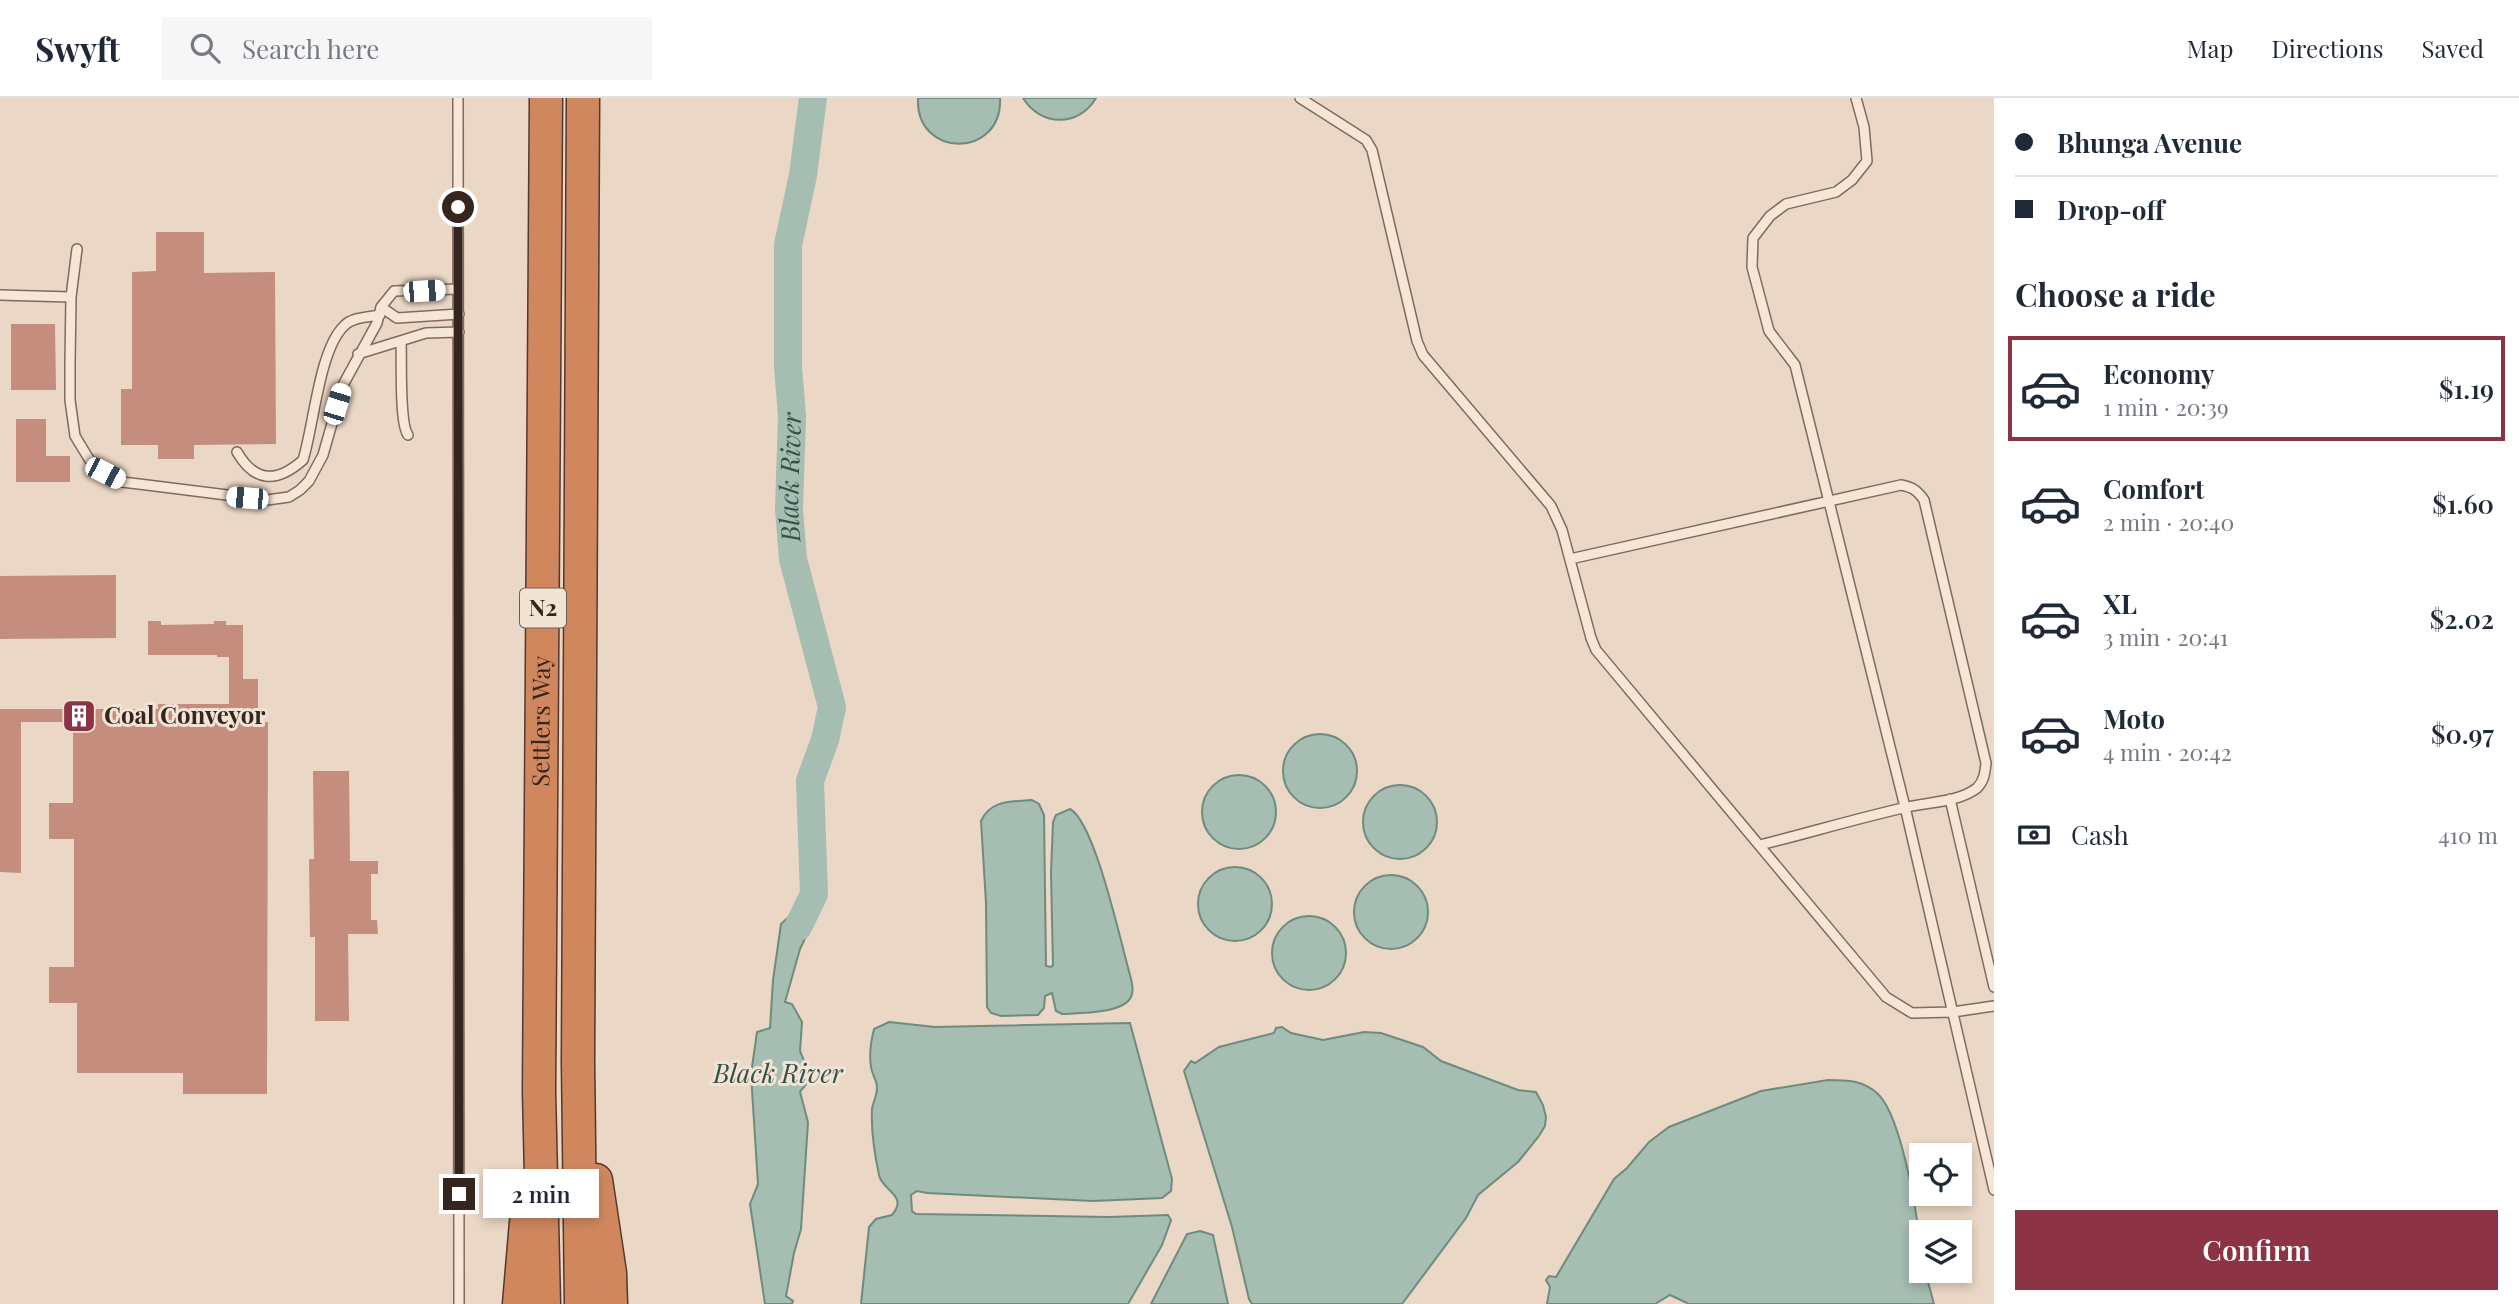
<!DOCTYPE html>
<html lang="en">
<head>
<meta charset="utf-8">
<style>
	body { margin:0; font-family:"Playfair Display",serif; background:#f6f6f7; color:#1f2937; height:100vh; display:flex; flex-direction:column; font-size:26px; white-space:nowrap }
	* { box-sizing:border-box; margin:0 }
	p { font-size:23px; color:#747a83 }
	.icon { flex:none; width:38px; height:38px; fill:none; stroke:currentColor; stroke-width:2; stroke-linecap:round; stroke-linejoin:round }
	.map { position:relative; flex:1; overflow:hidden }
	.sheet { display:flex; flex-direction:column; background:#fff; width:525px }
	.sheet>* { flex:none }
	.top-card { display:grid; align-content:center; height:154px; padding:0 21px; background:#fff }
	.buttons { position:absolute; left:1909px; top:1045px; display:grid; gap:14px }
	.buttons a { display:grid; place-items:center; width:63px; height:63px; border-radius:0px; background:#fff; box-shadow:0 4px 10px #0003; font-size:35px }
	.end { position:absolute; width:32px; height:32px; margin:-16px; border:9px solid #34251f; background:#fff; box-shadow:0 0 0 4px #fff }
	.from { border-radius:50% }
	.bubble { position:absolute; height:49px; border-radius:0px; background:#fff; box-shadow:0 4px 10px #0003; font-size:23px; font-weight:600; line-height:49px; text-align:center }
	.car { position:absolute; width:21px; height:42px; margin:-21px -10px; border-radius:9px; box-shadow:0 0 5px 2px #0007; background:linear-gradient(#fff 24%,#345 0 40%,#fff 0 76%,#345 0 86%,#fff 0) }
	.top-card b { display:flex; align-items:center; gap:24px; height:66px; font-size:26px }
	.top-card b+b { border-top:2px solid #e0e1e3 }
	.top-card i { width:18px; height:18px; background:#1f2937 }
	ul { padding:0; list-style:none }
	li { display:flex; align-items:center; gap:21px; height:105px; margin:0 14px 10px; padding:0 7px; border:4px solid transparent; border-radius:0px }
	li div { flex:1 }
	li b { display:block; font-size:26px }
	li em { font-style:normal; font-weight:600 }
	li.current { border-color:#8c3346 }
	li>.icon { width:63px; height:63px; stroke-width:1.5 }
	h2 { padding:0 21px; font-size:32px; line-height:84px }
	.pay { display:flex; align-items:center; gap:18px; height:77px; padding:0 21px; font-size:26px }
	.pay p { margin-inline-start:auto }
	.primary-button { display:flex; gap:14px; margin-top:auto; padding:14px 21px }
	.primary-button a { flex:1; height:80px; border-radius:0px; background:#8c3346; color:#fff; font-size:28px; font-weight:600; line-height:80px; text-align:center }
	header { display:flex; align-items:center; gap:42px; box-sizing:border-box; height:98px; padding:0 35px; background:#fff; border-bottom:2px solid #e0e1e3 }
	header strong { font-size:33px }
	nav { display:flex; gap:38px; margin-inline-start:auto; font-size:24px }
	.search { width:490px; height:63px; background:#f6f6f7; display:flex; align-items:center; gap:18px; box-sizing:border-box; padding:0 24px; border-radius:0px; color:#747a83; font-size:26px }
	main { display:flex; flex:1; min-height:0 }
	.map>svg:first-child { display:block }
</style>
</head>
<body>
<header>
<strong>Swyft</strong>
<div class="search"><svg class="icon" aria-label="search" viewBox="0 0 24 24"><circle cx="10" cy="10" r="6"/><path d="M15 15l6 6"/></svg>Search here</div>
<nav><a>Map</a><a>Directions</a><a>Saved</a></nav>
</header>
<main>
<div class="map">
<svg width="1994" height="1206" viewBox="0 0 1994 1206">
	<rect width="100%" height="100%" fill="#ead7c5"/>
	<path fill="#a6bdb2" stroke="#6e8b7e" stroke-width="2" d="M 918,0 L 1000,0 C 1003,61 915,61 918,0 Z
		M 1023,0 L 1096,0 C 1079,29 1041,29 1023,0 Z
		M1283 673a37 37 0 1 1 74 0a37 37 0 1 1-74 0Z
		M1202 714a37 37 0 1 1 74 0a37 37 0 1 1-74 0Z
		M1363 724a37 37 0 1 1 74 0a37 37 0 1 1-74 0Z
		M 1032,702 L 1039,706 L 1044,717 L 1046,868 L 1051,869 L 1053,867 L 1051,775 L 1053,724 L 1056,717 L 1070,711 C 1095,724 1121,846 1130,877 C 1132,885 1134,892 1131,899 C 1123,916 1078,915 1062,916 L 1056,913 L 1052,895 L 1045,898 L 1044,910 L 1038,917 L 1001,918 L 991,915 L 987,909 L 986,805 L 981,723 C 991,701 1012,704 1032,702 Z
		M1198 806a37 37 0 1 1 74 0a37 37 0 1 1-74 0Z
		M1354 814a37 37 0 1 1 74 0a37 37 0 1 1-74 0Z
		M 814,796 L 821,807 L 800,851 L 785,904 L 792,906 L 802,924 L 800,953 L 811,980 L 800,994 L 808,1024 L 801,1131 L 794,1155 L 786,1198 L 793,1203 L 792,1206 L 765,1206 L 750,1106 L 758,1086 L 751,976 L 757,934 L 770,930 L 773,882 L 781,826 Z
		M1272 855a37 37 0 1 1 74 0a37 37 0 1 1-74 0Z
		M 889,924 L 935,929 L 1130,925 L 1172,1081 L 1171,1093 L 1162,1100 L 1093,1103 L 927,1095 L 917,1093 L 911,1097 L 912,1113 L 916,1116 L 1109,1119 L 1168,1117 L 1171,1122 L 1162,1147 L 1128,1206 L 861,1206 L 869,1129 L 876,1121 L 892,1117 C 909,1097 882,1093 879,1077 C 875,1058 871,1030 872,1011 C 873,1004 877,998 877,990 C 877,982 872,977 871,969 C 869,957 871,943 874,931 Z
		M 1282,929 L 1291,935 L 1323,942 L 1364,934 L 1381,935 L 1423,949 L 1441,963 L 1518,992 L 1536,994 L 1543,1007 L 1546,1019 L 1545,1028 L 1539,1038 L 1518,1064 L 1478,1097 L 1466,1120 L 1402,1206 L 1252,1206 L 1249,1201 L 1232,1129 L 1184,973 L 1191,963 L 1195,965 L 1219,949 L 1274,935 L 1276,930 Z
		M 1828,982 C 1847,982 1863,982 1878,996 C 1903,1020 1922,1137 1922,1172 L 1925,1173 L 1934,1206 L 1689,1206 L 1670,1197 L 1655,1206 L 1547,1206 L 1550,1189 L 1546,1182 L 1549,1178 L 1556,1179 L 1614,1081 L 1627,1070 L 1649,1044 L 1669,1029 L 1761,993 Z
		M 1200,1133 L 1213,1137 L 1228,1206 L 1151,1206 L 1187,1136 Z"/>
	<g fill="none" stroke-linecap="round" stroke-linejoin="round">
		<path stroke="#a6bdb2" stroke-width="28" id="s1" d="M 798,829 L 814,796 L 810,683 L 825,642 L 832,609 L 793,461 L 789,411 L 792,318 L 788,269 L 788,147 L 803,77 L 813,0"/>
	</g>
	<path fill="#c48d7e" d="M 156,134 L 204,134 L 204,175 L 275,174 L 276,346 L 194,347 L 194,361 L 158,361 L 158,347 L 121,347 L 121,291 L 132,291 L 132,174 L 156,173 Z
		M 11,226 L 55,226 L 56,292 L 11,292 Z
		M 16,321 L 46,321 L 46,358 L 70,358 L 70,384 L 16,384 Z
		M 116,477 L 116,540 L 0,541 L 0,478 Z
		M 148,523 L 161,523 L 161,527 L 214,526 L 214,523 L 226,523 L 226,527 L 243,527 L 243,581 L 258,581 L 258,624 L 268,624 L 267,996 L 183,996 L 183,975 L 77,975 L 77,905 L 49,905 L 49,869 L 74,869 L 74,741 L 49,741 L 49,705 L 73,705 L 73,624 L 21,624 L 21,775 L 0,774 L 0,611 L 158,611 L 158,606 L 229,606 L 229,559 L 217,559 L 217,557 L 148,557 Z
		M 313,673 L 349,673 L 350,763 L 378,763 L 378,776 L 371,776 L 371,822 L 377,822 L 378,836 L 348,836 L 349,923 L 315,923 L 315,839 L 310,839 L 309,761 L 314,761 Z"/>
	<g fill="none" stroke-linecap="round" stroke-linejoin="round">
		<g stroke="#83695d" stroke-width="12">
			<path id="service" d="M 458,0 L 459,1206
				M 1300,0 L 1366,42 L 1372,52 L 1417,243 L 1423,257 L 1551,408 L 1562,432 L 1591,540 L 1596,552 L 1886,899 L 1912,915 L 1953,914 L 1994,908
				M 1856,0 L 1864,29 L 1867,63 L 1852,82 L 1836,94 L 1786,106 L 1770,118 L 1753,140 L 1752,169 L 1769,233 L 1795,267 L 1905,709 L 1994,1092
				M 77,151 L 71,199 L 70,265 L 70,302 L 75,338 L 89,361 L 105,375 L 122,384 L 147,387 L 267,402 L 289,399 L 300,392 L 309,383 L 323,357 L 343,287 L 377,225 L 381,209 L 394,193 L 458,191
				M 0,197 L 71,199
				M 381,209 L 397,220 L 459,216
				M 401,243 C 402,262 399,325 408,337
				M 358,256 L 426,235 L 459,234
				M 237,354 C 255,385 277,385 303,362 C 314,327 319,252 344,228 C 352,219 369,219 380,217
				M 1570,461 L 1901,387 C 1912,389 1917,392 1924,402 L 1986,665 C 1985,675 1984,683 1977,690 C 1958,705 1925,704 1903,710 C 1855,721 1808,735 1760,747
				M 1950,701 L 1994,889"/>
		</g>
		<g stroke="#513931" stroke-width="35">
			<g id="motorway">
				<path d="M 596,1082 L 610,1175 L 611,1206"/>
				<path d="M 519,1206 L 526,1124"/>
				<path id="s2" d="M 544,1206 L 539,993 L 546,0"/>
				<path d="M 581,1206 L 578,963 L 583,0"/>
			</g>
		</g>
		<use href="#service" stroke="#f5e6d7" stroke-width="9"/>
		<use href="#motorway" stroke="#d1875e" stroke-width="32"/>
	</g>
	<g fill="none" stroke-linecap="round" stroke-linejoin="round">
		<path stroke="#34251f" stroke-width="9" d="M 458,109 L 459,1096"/>
	</g>
	<defs>
		<g id="building-square" transform="scale(1.75)"><rect x="-9" y="-9" width="18" height="18" rx="4" fill="#8c3346" stroke="#f2e3d4"/><path d="M-4-6H4V6H1V3H-1V6H-4ZM-2.5-4.3h1.7v1.8h-1.7ZM.8-4.3h1.7v1.8H.8ZM-2.5-1h1.7V.8h-1.7ZM.8-1h1.7V.8H.8Z" fill="#fff"/></g>
	</defs>
	<g fill-rule="evenodd">
		<use href="#building-square" x="79" y="618"/>
	</g>
	<g text-anchor="middle" stroke-width="6" stroke-linejoin="round" paint-order="stroke">
		<rect fill="#f2e3d4" stroke="#6d5e55" stroke-width="2" x="520" y="490.5" width="46" height="39" rx="5"/>
		<g font-size="23" font-weight="bold" fill="#34251f">
			<text x="543" y="518">N2</text>
		</g>
		<g font-size="24" font-weight="bold" fill="#34251f" stroke="#f2e3d4" text-anchor="start">
			<text x="104" y="626">Coal Conveyor</text>
		</g>
		<g font-size="24" fill="#34251f" stroke="#f2e3d4">
			<text dy="8" stroke="none"><textPath href="#s2" startOffset="583">Settlers Way</textPath></text>
		</g>
		<g font-size="26" font-style="italic" fill="#305249" stroke="#f2e3d4">
			<text dy="9" stroke="none"><textPath href="#s1" startOffset="462">Black River</textPath></text>
			<text x="778" y="985">Black River</text>
		</g>
	</g>
</svg>
<div class="buttons">
<a><svg class="icon" aria-label="locate" viewBox="0 0 24 24"><circle cx="12" cy="12" r="6"/><path d="M12 2v4M12 18v4M2 12h4M18 12h4"/></svg></a>
<a><svg class="icon" aria-label="layers" viewBox="0 0 24 24"><path d="M12 4l9 5-9 5-9-5zM3 14l9 5 9-5"/></svg></a>
</div>
<i class="end from" style="left:458px;top:109px"></i>
<i class="end" style="left:459px;top:1096px"></i>
<div class="bubble" style="left:483px;top:1071px;width:116px">2 min</div>
<i class="car" style="left:424px;top:193px;rotate:86deg"></i>
<i class="car" style="left:337px;top:306px;rotate:17deg"></i>
<i class="car" style="left:105px;top:375px;rotate:117deg"></i>
<i class="car" style="left:247px;top:400px;rotate:275deg"></i>
</div>
<section class="sheet">
<div class="top-card">
<b><i class="from"></i>Bhunga Avenue</b>
<b><i></i>Drop-off</b>
</div>
<h2>Choose a ride</h2>
<ul>
<li class="current"><svg class="icon" aria-label="car" viewBox="0 0 24 24"><path d="M5 17H2v-5l4-1 3-4h7l3 4 3 1v5h-3M9 17h6M6 11h13"/><circle cx="7" cy="17" r="2"/><circle cx="17" cy="17" r="2"/></svg><div><b>Economy</b><p>1 min · 20:39</p></div><em>$1.19</em></li>
<li><svg class="icon" aria-label="car" viewBox="0 0 24 24"><path d="M5 17H2v-5l4-1 3-4h7l3 4 3 1v5h-3M9 17h6M6 11h13"/><circle cx="7" cy="17" r="2"/><circle cx="17" cy="17" r="2"/></svg><div><b>Comfort</b><p>2 min · 20:40</p></div><em>$1.60</em></li>
<li><svg class="icon" aria-label="car" viewBox="0 0 24 24"><path d="M5 17H2v-5l4-1 3-4h7l3 4 3 1v5h-3M9 17h6M6 11h13"/><circle cx="7" cy="17" r="2"/><circle cx="17" cy="17" r="2"/></svg><div><b>XL</b><p>3 min · 20:41</p></div><em>$2.02</em></li>
<li><svg class="icon" aria-label="car" viewBox="0 0 24 24"><path d="M5 17H2v-5l4-1 3-4h7l3 4 3 1v5h-3M9 17h6M6 11h13"/><circle cx="7" cy="17" r="2"/><circle cx="17" cy="17" r="2"/></svg><div><b>Moto</b><p>4 min · 20:42</p></div><em>$0.97</em></li>
</ul>
<div class="pay"><svg class="icon" aria-label="cash" viewBox="0 0 24 24"><path d="M3 7h18v10H3z"/><circle cx="12" cy="12" r="2"/></svg>Cash<p>410 m</p></div>
<div class="primary-button"><a>Confirm</a></div>
</section>
</main>
</body>
</html>
